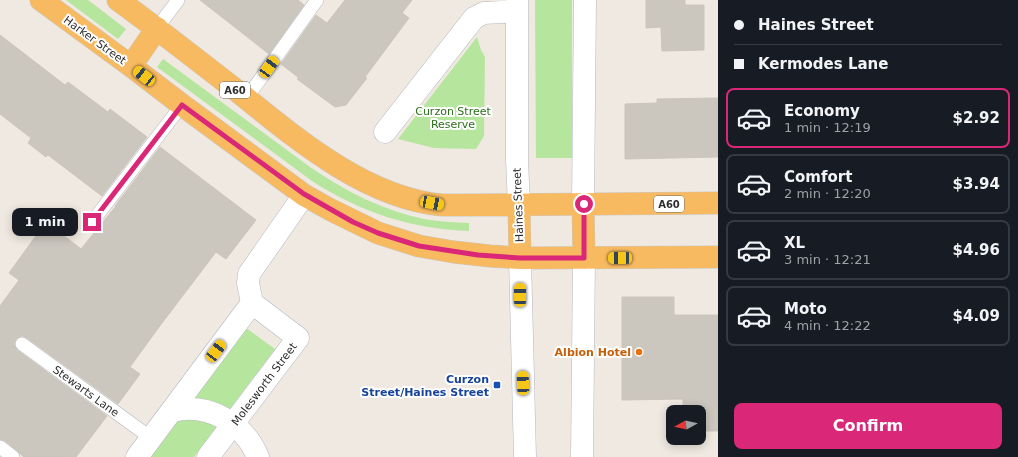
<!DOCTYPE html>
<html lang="en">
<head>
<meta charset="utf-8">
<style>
	body { margin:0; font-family:"DejaVu Sans",sans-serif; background:#242831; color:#f1f3f6; height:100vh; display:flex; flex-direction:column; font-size:15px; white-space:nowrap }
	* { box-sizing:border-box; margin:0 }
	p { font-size:13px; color:#9ea1a6 }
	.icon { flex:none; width:22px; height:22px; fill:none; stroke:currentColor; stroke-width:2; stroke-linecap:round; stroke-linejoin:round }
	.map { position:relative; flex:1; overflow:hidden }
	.side { display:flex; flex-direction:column; background:#171b24; width:300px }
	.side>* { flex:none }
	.hud { display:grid; align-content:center; height:88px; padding:0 16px; background:#171b24 }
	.needle { width:26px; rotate:262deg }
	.buttons { position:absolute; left:666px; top:405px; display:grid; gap:8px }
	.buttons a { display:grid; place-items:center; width:40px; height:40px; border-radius:8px; background:#171b24; box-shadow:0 2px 10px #0003; font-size:20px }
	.end { position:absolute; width:18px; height:18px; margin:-9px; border:5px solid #db2777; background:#fff; box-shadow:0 0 0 2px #fff }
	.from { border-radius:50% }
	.bubble { position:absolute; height:28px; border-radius:8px; background:#171b24; box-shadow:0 2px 10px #0003; font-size:13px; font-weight:600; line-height:28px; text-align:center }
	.car { position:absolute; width:12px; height:24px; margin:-12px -6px; border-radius:5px; box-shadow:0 0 3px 1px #0007; background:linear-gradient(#f5c518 24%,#345 0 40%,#f5c518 0 76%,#345 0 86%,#f5c518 0) }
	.hud b { display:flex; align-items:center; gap:14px; height:38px; font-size:15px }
	.hud b+b { border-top:1px solid #363941 }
	.hud i { width:10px; height:10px; background:#f1f3f6 }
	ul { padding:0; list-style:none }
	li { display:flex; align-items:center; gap:12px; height:60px; margin:0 8px 6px; padding:0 8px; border:2px solid #363941; border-radius:8px }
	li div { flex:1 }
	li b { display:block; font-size:15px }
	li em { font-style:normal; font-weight:600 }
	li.current { border-color:#db2777 }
	li>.icon { width:36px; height:36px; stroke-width:1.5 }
	.primary-button { display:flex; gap:8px; margin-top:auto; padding:8px 16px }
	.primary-button a { flex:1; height:46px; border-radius:8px; background:#db2777; color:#fff; font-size:16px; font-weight:600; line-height:46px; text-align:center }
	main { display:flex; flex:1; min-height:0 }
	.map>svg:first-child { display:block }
</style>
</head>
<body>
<main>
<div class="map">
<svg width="718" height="457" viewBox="0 0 718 457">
	<rect width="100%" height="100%" fill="#efe9e1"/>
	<path fill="#b6e59e" d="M 66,0 L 88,0 L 126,29 L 118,39 Z
		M 535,0 L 572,0 L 572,158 L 536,158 Z
		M 477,37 L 481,50 L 485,57 L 484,136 L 476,149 L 434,148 L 398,139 Z
		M 163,59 L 310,167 C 345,191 382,210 424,219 C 439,222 454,222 469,223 L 469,231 C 411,229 360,212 312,181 L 157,67 Z
		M 246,328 L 275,349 L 194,457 L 149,457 Z"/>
	<path fill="#cbc7bf" stroke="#cbc5ba" d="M 200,0 L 298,0 L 304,5 L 269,54 Z
		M 345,0 L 412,0 L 402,13 L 409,18 L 365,77 L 367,78 L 346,105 L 335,107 L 297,79 L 299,78 L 281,64 L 316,15 L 327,23 Z
		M 646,0 L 685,0 L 685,5 L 704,5 L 704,50 L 662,51 L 661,27 L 646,28 Z
		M 0,35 L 65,85 L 68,82 L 108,112 L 110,109 L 147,137 L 102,196 L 48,155 L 46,157 L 28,143 L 31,138 L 0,114 Z
		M 718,98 L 718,157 L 625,159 L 625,104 L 657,103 L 657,99 Z
		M 160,147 L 256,220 L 226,259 L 216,252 L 159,327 L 130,367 L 140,374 L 118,404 L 27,338 L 22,336 L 16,339 L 14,344 L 17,350 L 107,416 L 76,457 L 24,457 L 5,441 L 0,439 L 0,306 L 19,280 L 9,273 L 46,222 L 81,249 L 116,206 L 115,206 Z
		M 622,297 L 674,297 L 674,315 L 718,315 L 718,431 L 699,431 L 699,412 L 683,412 L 683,399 L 622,400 Z"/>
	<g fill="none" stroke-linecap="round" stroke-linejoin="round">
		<g stroke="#b4b7c1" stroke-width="14">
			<path id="service" d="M 157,28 L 178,0
				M 246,99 L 317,0
				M 92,222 L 182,105
				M 22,344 L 151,438
				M 0,447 L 13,457"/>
		</g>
		<g stroke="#b4b7c1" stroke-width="23">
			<path id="minor" d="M 517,0 L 517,160 L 519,206
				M 385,132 L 474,18 L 484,13 L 517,11
				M 583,204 L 585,0
				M 172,411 C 208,402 244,423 258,457
				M 137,457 L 252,303 L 248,283 L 249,274 L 304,195
				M 208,457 L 298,338 L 252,303"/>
		</g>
		<g stroke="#b4b7c1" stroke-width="23">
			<path id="tertiary" d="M 520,258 L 525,457
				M 582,457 L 584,258"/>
		</g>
		<g stroke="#c9c9c9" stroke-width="23">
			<path id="trunk" d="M 41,0 L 131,66 L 182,105 L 304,195 L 331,210 L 378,233 L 419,246 L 454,252 L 490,256 L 520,258 L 718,257
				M 118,0 C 158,29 197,60 236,90 C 294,137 365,198 442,205 C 450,205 458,205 466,205 L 718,203
				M 131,66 L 157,28
				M 583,204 L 584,258
				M 519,206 L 520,258"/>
		</g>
		<use href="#service" stroke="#fff" stroke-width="13"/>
		<use href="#minor" stroke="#fff" stroke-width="22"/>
		<use href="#tertiary" stroke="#fff" stroke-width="22"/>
		<use href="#trunk" stroke="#f8ba60" stroke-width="22"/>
	</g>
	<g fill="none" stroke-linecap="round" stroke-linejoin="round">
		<path stroke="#db2777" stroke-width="5" d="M 92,222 L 182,105 L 304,194 L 353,222 L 378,233 L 419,246 L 478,255 L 520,258 L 584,258 L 584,204"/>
	</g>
	<circle fill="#e8710a" stroke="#fff" stroke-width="1.5" cx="639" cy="352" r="4"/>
	<rect fill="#1a4fb4" stroke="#fff" stroke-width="1.5" x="493" y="381" width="8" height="8" rx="2"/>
	<g text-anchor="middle" stroke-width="4" stroke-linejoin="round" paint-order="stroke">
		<g fill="#fff" stroke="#6d6d6d" stroke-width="1">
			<rect x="220" y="82" width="30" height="16" rx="3"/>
			<rect x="654" y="196" width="30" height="16" rx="3"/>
		</g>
		<g font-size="10" font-weight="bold" fill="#2e2e2e">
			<text x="235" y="94">A60</text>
			<text x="669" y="208">A60</text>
		</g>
		<g font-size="11" fill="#2e2e2e" stroke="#fff">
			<text transform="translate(95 40) rotate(36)" y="4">Harker Street</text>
			<text transform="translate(518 205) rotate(-92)" y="4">Haines Street</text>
			<text transform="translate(264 384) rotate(-53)" y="4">Molesworth Street</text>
			<text transform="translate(86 391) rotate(36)" y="4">Stewarts Lane</text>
		</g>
		<g font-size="11" fill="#2c6e1b" stroke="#fff">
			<text x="453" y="115">Curzon Street<tspan x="453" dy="13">Reserve</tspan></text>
		</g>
		<g font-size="11" font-weight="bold" fill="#c56008" stroke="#fff" text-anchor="end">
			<text x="631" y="356">Albion Hotel</text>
		</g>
		<g font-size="11" font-weight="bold" fill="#164399" stroke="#fff" text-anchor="end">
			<text x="489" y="383">Curzon<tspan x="489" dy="13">Street/Haines Street</tspan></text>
		</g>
	</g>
</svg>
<div class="buttons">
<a><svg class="needle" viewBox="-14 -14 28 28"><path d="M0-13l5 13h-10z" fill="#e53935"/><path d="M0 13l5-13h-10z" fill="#9ea1a6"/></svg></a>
</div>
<i class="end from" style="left:584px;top:204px"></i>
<i class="end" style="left:92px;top:222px"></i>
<div class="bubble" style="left:12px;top:208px;width:66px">1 min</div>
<i class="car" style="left:269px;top:67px;rotate:36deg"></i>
<i class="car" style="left:144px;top:76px;rotate:308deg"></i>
<i class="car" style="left:432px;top:203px;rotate:101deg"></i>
<i class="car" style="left:620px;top:258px;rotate:270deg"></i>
<i class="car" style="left:520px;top:295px;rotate:0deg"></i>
<i class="car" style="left:216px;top:351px;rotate:37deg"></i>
<i class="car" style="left:523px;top:383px;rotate:358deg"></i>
</div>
<section class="side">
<div class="hud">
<b><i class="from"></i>Haines Street</b>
<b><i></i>Kermodes Lane</b>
</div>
<ul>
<li class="current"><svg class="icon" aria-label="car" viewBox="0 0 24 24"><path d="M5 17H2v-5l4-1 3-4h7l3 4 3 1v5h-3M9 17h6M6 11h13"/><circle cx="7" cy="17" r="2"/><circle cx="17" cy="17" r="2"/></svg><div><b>Economy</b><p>1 min · 12:19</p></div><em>$2.92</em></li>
<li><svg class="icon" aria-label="car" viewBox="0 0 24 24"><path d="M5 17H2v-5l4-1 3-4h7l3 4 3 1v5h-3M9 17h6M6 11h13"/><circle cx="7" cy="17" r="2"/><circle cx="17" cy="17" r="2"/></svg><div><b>Comfort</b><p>2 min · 12:20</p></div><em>$3.94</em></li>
<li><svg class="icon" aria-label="car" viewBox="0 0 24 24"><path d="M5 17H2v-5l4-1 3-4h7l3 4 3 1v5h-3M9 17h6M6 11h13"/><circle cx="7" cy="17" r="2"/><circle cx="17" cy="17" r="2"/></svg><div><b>XL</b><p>3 min · 12:21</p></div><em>$4.96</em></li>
<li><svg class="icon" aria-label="car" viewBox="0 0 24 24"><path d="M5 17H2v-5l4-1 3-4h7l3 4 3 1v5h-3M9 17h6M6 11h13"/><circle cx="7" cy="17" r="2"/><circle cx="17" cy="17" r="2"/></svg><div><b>Moto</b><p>4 min · 12:22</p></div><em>$4.09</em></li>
</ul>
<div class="primary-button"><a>Confirm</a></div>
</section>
</main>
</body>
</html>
